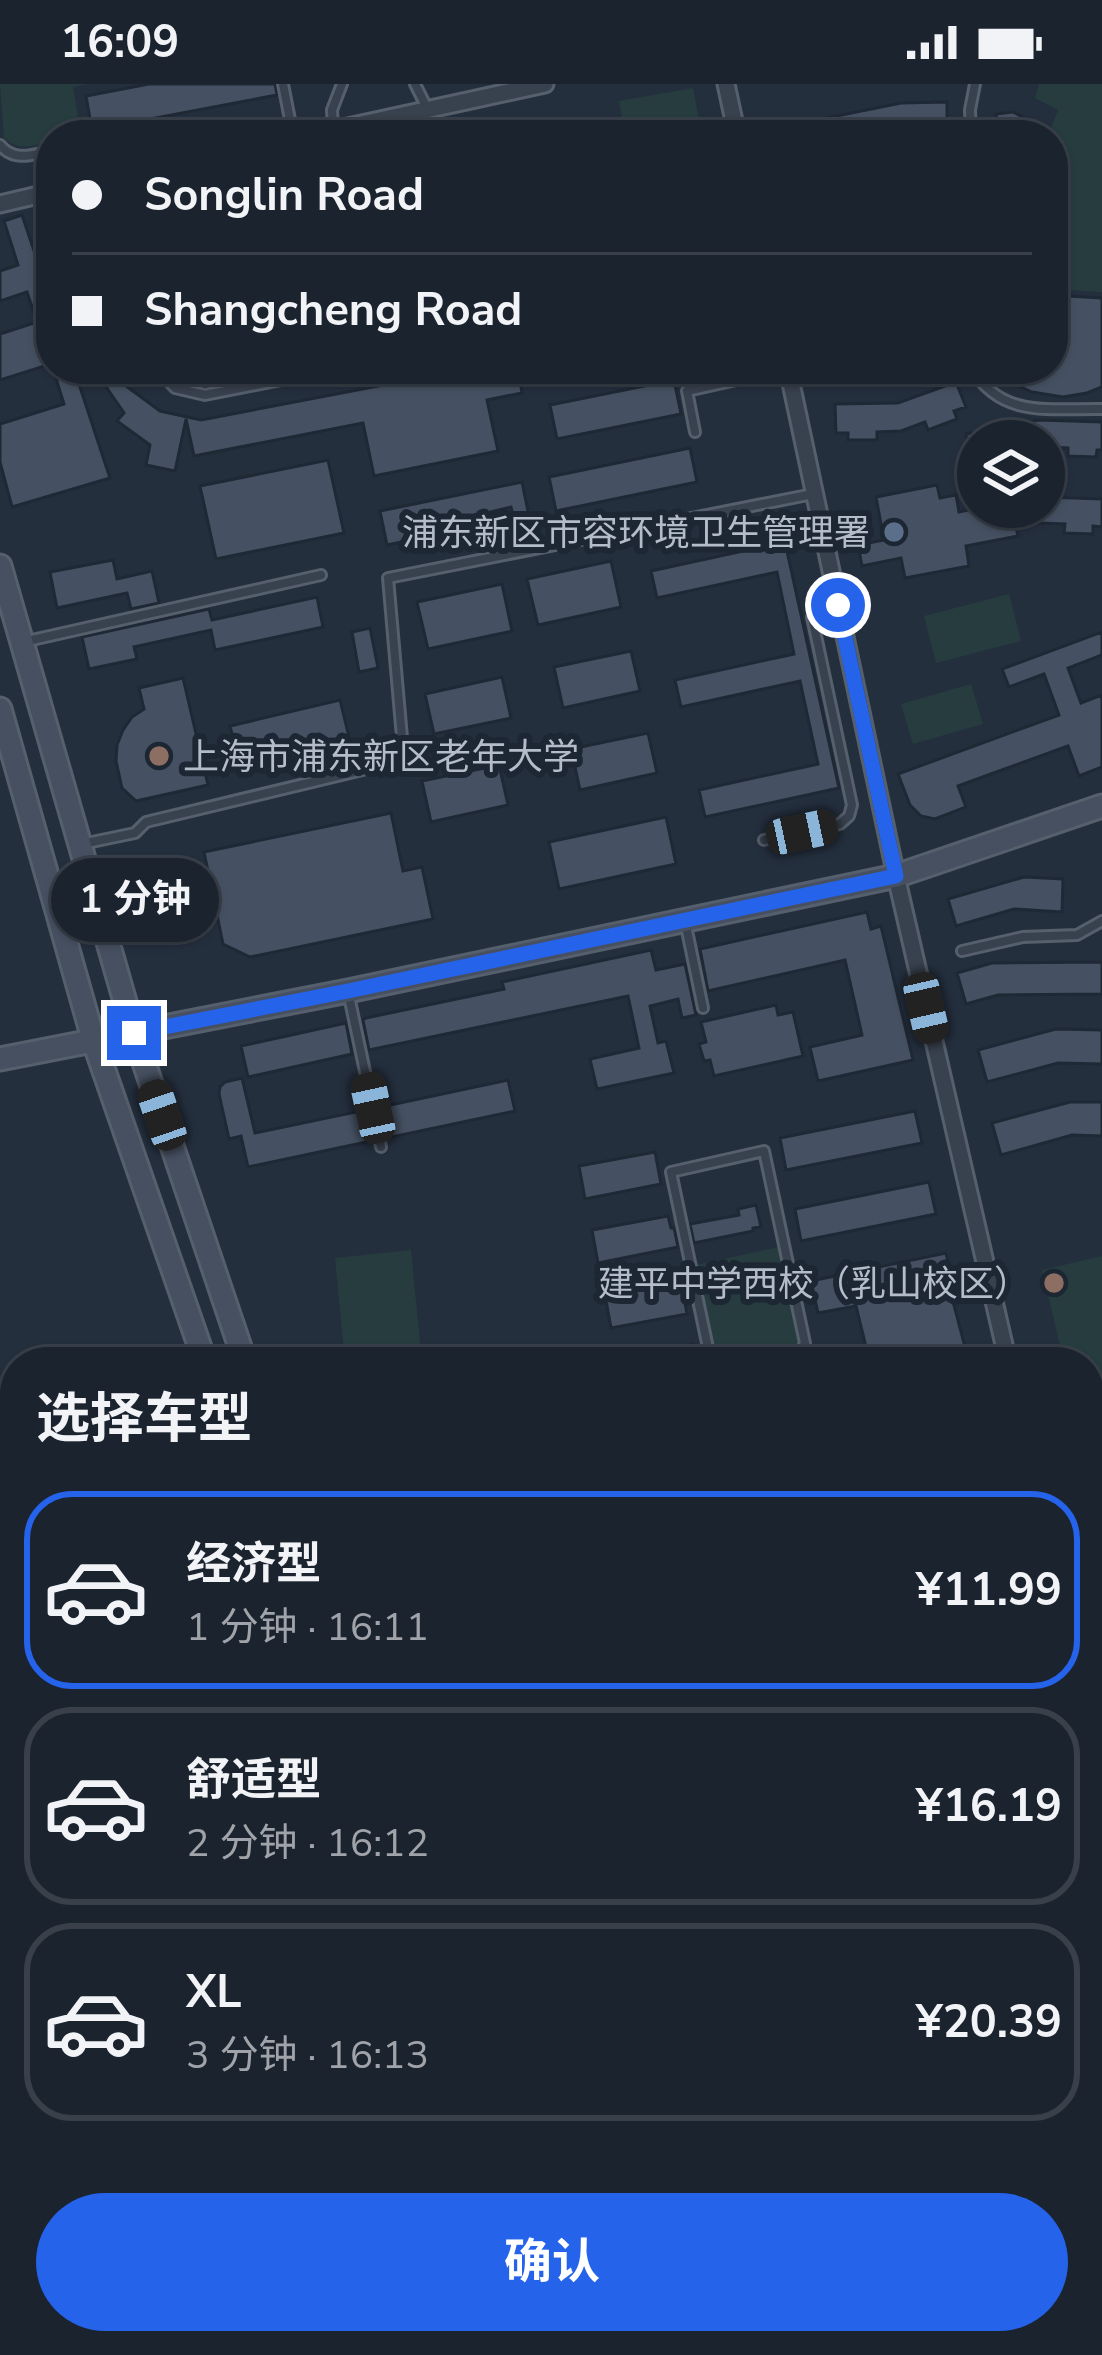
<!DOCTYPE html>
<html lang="zh">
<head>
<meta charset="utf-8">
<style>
	body { margin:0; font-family:"Nunito Sans","Noto Sans SC",sans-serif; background:#282f3a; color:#f1f3f6; height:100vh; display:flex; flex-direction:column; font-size:45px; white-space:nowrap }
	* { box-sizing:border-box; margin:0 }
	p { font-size:39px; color:#a0a4aa }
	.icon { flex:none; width:66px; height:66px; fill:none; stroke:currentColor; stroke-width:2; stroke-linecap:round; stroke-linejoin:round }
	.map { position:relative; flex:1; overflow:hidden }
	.details { position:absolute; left:0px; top:1263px; width:1104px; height:1008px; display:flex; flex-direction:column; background:#1b232e; border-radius:48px 48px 0 0; box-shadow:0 3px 9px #0004,0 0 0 3px #39404a }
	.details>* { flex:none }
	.hud { position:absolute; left:36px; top:36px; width:1032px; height:264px; border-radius:48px; box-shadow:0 3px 9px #0004,0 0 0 3px #39404a; display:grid; align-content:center; height:264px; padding:0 36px; background:#1b232e }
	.fabs { position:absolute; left:957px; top:336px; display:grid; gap:24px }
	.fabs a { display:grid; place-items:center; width:108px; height:108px; border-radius:50%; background:#1b232e; box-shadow:0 3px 9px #0004,0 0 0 3px #39404a; font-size:60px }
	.end { position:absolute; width:54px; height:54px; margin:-27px; border:15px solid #2563eb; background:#fff; box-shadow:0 0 0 6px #fff }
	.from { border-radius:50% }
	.bubble { position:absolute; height:84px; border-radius:42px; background:#1b232e; box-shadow:0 3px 9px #0004,0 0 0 3px #39404a; font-size:39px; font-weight:700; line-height:84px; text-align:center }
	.car { position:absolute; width:36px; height:72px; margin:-36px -18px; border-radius:15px; box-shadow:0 0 9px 3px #0007; background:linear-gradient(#222 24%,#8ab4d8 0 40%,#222 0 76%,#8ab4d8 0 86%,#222 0) }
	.hud b { display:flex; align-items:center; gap:42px; height:114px; font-size:45px }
	.hud b+b { border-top:3px solid #39404a }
	.hud i { width:30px; height:30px; background:#f1f3f6 }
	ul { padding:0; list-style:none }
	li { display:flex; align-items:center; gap:36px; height:198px; margin:0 24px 18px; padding:0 12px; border:6px solid #39404a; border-radius:48px }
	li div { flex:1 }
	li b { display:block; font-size:45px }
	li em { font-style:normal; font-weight:700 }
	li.active { border-color:#2563eb }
	li>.icon { width:108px; height:108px; stroke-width:1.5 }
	h2 { padding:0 36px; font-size:54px; line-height:144px }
	.button { display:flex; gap:24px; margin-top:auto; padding:24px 36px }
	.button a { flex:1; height:138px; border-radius:72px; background:#2563eb; color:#fff; font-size:48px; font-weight:700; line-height:138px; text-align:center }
	.status { display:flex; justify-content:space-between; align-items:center; height:84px; padding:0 60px; background:#1b232e; direction:ltr }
	.status svg { height:33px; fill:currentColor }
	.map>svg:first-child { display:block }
</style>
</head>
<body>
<div class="status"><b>16:09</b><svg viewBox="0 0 49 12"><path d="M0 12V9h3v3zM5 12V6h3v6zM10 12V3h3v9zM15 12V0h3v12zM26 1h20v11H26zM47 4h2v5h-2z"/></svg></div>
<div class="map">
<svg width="1102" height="2271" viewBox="0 0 1102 2271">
	<rect width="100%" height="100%" fill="#242f3e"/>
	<path fill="#263c3f" d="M 0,0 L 87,0 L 73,3 L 81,51 L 51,51 L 51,58 C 33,61 19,68 4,54 Z
		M 1039,0 L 1102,0 L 1102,208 L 1053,205 L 1053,117 L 1057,109 L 1053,107 L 1053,51 L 1048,51 L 1058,26 L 1035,14 Z
		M 693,4 L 701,46 L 674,51 L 625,51 L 619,17 Z
		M 1009,510 L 1021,557 L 936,579 L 924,532 Z
		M 971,600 L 983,640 L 913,660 L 901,620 Z
		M 784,1162 L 805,1259 L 790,1278 L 711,1278 L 691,1182 Z
		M 411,1166 L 422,1278 L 345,1278 L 335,1174 Z
		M 1102,1172 L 1102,1299 L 1089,1302 L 1089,1278 L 1064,1278 L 1042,1186 Z
		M 1102,1565 L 1102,1702 L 1089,1660 L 1089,1579 Z"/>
	<path fill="#455162" stroke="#1f2835" stroke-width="3" d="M 149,0 L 275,0 L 277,11 L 92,46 L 86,12 Z
		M 947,18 L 947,47 L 890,51 L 778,51 L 777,44 L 901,19 Z
		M 1013,28 L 1029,36 L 1022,51 L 979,51 L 979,40 L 997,38 L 996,30 Z
		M 22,131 L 51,217 L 51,280 L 0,296 L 0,250 L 37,238 L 27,208 L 0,217 L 0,187 L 18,181 L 4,137 Z
		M 1067,212 L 1102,214 L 1102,303 L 1087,309 L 1063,313 L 1032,308 L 983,286 L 1053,285 L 1053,251 L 1066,252 Z
		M 53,285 L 74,285 L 110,394 L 12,423 L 0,378 L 0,340 L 64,320 Z
		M 112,285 L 149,285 L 126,302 L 160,327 L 201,336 L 467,285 L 518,285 L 522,309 L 487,316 L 498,367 L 374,392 L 363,339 L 194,372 L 186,335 L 175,387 L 146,381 L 150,361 L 117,337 L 124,329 L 100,294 Z
		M 674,296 L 681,330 L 557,355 L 550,321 Z
		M 956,298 L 966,323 L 954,327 L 957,335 L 928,346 L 925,338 L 901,347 L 877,348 L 877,356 L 848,356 L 848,349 L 836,349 L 835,320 L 898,319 Z
		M 1039,336 L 1102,338 L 1102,366 L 1097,366 L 1096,373 L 1068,372 L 1068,364 L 1044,363 L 1044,357 L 967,357 L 966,350 Z
		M 690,364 L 697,398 L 556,427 L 549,393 Z
		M 328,376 L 344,449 L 216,475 L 200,402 Z
		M 522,398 L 529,432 L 514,435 L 511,423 L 486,429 L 489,440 L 387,461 L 380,427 Z
		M 937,401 L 940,414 L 956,411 L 959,428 L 982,423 L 1044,423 L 1044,413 L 1102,415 L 1102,443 L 1093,442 L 1093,450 L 1064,449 L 1065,440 L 1039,439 L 1016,444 L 1018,452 L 966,462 L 969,482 L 905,494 L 901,474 L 862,482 L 858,461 L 884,456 L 876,413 Z
		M 785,458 L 839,704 L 705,733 L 699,706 L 818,680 L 800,597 L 681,623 L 675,596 L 794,570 L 777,488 L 657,514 L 651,487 Z
		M 113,476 L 117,495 L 152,487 L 159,519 L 131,525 L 127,509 L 57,524 L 50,488 Z
		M 611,477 L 621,523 L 538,541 L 527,495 Z
		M 502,500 L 512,547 L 428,565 L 417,518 Z
		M 317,513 L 323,543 L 215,566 L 211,546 L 134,563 L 137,575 L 89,585 L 82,553 L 209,525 L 212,536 Z
		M 370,544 L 378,584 L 359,588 L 352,548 Z
		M 1102,548 L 1102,571 L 1068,584 L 1081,619 L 1102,611 L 1102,683 L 1079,692 L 1068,662 L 958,702 L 966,723 L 935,735 L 921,732 L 910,721 L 898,690 L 1059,631 L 1044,590 L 1009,603 L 1002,585 Z
		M 631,567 L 640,607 L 563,624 L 554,583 Z
		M 502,593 L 511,634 L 434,650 L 425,610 Z
		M 183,594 L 208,701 L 136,717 L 122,704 L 116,677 L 117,661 L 123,646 L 132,633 L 144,625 L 139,604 Z
		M 340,616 L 349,653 L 239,678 L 230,642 Z
		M 648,649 L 657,689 L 580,706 L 571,665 Z
		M 499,681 L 508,721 L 431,738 L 422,697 Z
		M 391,729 L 403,787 L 422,783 L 433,835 L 250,873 L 223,860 L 204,768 Z
		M 666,733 L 676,780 L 559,805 L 549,758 Z
		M 1024,793 L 1063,795 L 1062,828 L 1014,825 L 956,842 L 948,815 Z
		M 867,828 L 871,845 L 881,842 L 913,976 L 818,997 L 810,963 L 862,951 L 845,876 L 708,907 L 700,865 Z
		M 651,866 L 656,886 L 685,880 L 696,931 L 682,934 L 678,915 L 650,922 L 658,959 L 666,957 L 674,989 L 597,1005 L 590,975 L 639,964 L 628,912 L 369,966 L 363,936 L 366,934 L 504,905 L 502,898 Z
		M 1102,878 L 1102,910 L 998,911 L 966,920 L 957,889 L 992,879 Z
		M 776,921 L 778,931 L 793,928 L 803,972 L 714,992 L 710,976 L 704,977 L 699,960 L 706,958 L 701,938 Z
		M 346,939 L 352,970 L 248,993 L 241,962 Z
		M 1056,945 L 1102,946 L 1102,980 L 1058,979 L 987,998 L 978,966 Z
		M 242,994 L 255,1049 L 365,1026 L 371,1057 L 248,1083 L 241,1052 L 229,1055 L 219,1010 L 220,1003 L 225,998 Z
		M 508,996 L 515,1027 L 387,1054 L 381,1023 Z
		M 1070,1018 L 1102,1018 L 1102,1052 L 1072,1051 L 1001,1071 L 992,1039 Z
		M 915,1027 L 922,1059 L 786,1086 L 780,1054 Z
		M 655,1068 L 661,1100 L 585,1115 L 579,1082 Z
		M 929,1098 L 936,1130 L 801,1157 L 795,1125 Z
		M 756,1121 L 761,1143 L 753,1144 L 753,1147 L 694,1159 L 690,1140 L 739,1131 L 738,1125 Z
		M 668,1132 L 671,1144 L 674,1144 L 678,1163 L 598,1179 L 592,1146 Z
		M 946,1169 L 953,1201 L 949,1202 L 969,1278 L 828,1278 L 827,1273 L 866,1263 L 856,1222 L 818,1229 L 811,1197 Z
		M 681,1197 L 687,1230 L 611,1244 L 605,1211 Z
		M 693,1260 L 697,1278 L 638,1278 L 637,1271 Z
		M 624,2256 L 661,2256 L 661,2271 L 623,2271 Z"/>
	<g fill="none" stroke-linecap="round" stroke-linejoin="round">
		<g stroke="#565f6c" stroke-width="14">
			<path id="lane" d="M 283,0 L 293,51
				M 415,0 L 427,24
				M 333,44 L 332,26 L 342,0
				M 971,51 L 970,26 L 975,0
				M 0,61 C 14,78 32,71 51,67
				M 157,285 L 175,304 L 205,311 L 337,285
				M 972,285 C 1002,335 1051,324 1102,325
				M 695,348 L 687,307 L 785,285
				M 23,558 L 321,491
				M 764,756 L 840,740 L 849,732 L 852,721 L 812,533 L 818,525 L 836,521
				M 82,760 L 135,749 L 146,738 L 404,676 L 388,494 L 813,410
				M 685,837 L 703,924
				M 962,867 L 1023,853 L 1077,851 L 1102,837
				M 349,912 L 381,1063
				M 711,1278 L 671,1088 L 764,1067 L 805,1259 L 799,1272 L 790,1278
				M 1089,2217 L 1102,2084
				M 782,2256 L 782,2271
				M 1084,2271 L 1085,2256"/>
		</g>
		<g stroke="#565f6c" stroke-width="21">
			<path id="street" d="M 726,0 L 737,51
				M 311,51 L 545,0
				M 0,120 L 51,108
				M 788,285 L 896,792 L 1008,1278
				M 1089,1491 L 1102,1487
				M 0,1759 L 15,1755"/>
		</g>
		<g stroke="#565f6c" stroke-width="27">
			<path id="secondary" d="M 0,482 L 134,949 L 245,1278
				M 0,625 L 94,958 L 205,1278
				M 0,975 L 348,907 L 896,792 L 1102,722
				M 544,2256 L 549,2271
				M 577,2256 L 582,2271"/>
		</g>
		<use href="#lane" stroke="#38414e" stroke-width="8"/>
		<use href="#street" stroke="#38414e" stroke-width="15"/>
		<use href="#secondary" stroke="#465061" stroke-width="21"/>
	</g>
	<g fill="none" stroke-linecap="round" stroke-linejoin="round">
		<path stroke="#2563eb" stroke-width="15" d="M 134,949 L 348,907 L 896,792 L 838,521"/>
	</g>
	<circle fill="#5c6f8a" stroke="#1d2633" stroke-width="4.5" cx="894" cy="448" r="12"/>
	<g fill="#8d6e63" stroke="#1d2633" stroke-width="4.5">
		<circle cx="159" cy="672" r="12"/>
		<circle cx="1054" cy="1199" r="12"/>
	</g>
	<g text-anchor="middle" stroke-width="12" stroke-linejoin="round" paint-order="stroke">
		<g font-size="36" fill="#b4bcc9" stroke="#1d2633" text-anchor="end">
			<text x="870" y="461">浦东新区市容环境卫生管理署</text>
			<text x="183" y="685" text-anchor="start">上海市浦东新区老年大学</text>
			<text x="1030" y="1212">建平中学西校（乳山校区）</text>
		</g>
	</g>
</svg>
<div class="fabs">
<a><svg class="icon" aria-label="layers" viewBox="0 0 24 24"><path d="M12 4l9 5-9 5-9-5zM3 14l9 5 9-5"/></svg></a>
</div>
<i class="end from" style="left:838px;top:521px"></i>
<i class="end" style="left:134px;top:949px"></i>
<div class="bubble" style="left:51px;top:774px;width:168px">1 分钟</div>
<i class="car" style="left:802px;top:748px;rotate:78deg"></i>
<i class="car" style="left:926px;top:924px;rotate:167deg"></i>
<i class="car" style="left:373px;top:1024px;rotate:348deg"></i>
<i class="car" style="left:162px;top:1031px;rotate:341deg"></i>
<div class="hud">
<b><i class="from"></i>Songlin Road</b>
<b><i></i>Shangcheng Road</b>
</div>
<section class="details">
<h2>选择车型</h2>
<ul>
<li class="active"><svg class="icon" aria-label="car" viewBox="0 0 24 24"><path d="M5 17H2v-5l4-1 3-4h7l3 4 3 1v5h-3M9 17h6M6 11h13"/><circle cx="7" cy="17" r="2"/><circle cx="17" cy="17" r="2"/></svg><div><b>经济型</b><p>1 分钟 · 16:11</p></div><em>¥11.99</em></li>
<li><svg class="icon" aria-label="car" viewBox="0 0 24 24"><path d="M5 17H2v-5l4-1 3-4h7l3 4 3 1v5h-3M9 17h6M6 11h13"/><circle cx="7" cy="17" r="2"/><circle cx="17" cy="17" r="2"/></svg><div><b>舒适型</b><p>2 分钟 · 16:12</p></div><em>¥16.19</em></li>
<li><svg class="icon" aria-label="car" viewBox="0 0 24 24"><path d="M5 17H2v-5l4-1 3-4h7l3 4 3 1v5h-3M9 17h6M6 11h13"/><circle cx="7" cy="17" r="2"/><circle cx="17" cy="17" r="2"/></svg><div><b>XL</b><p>3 分钟 · 16:13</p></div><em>¥20.39</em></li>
</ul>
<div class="button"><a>确认</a></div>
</section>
</div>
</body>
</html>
